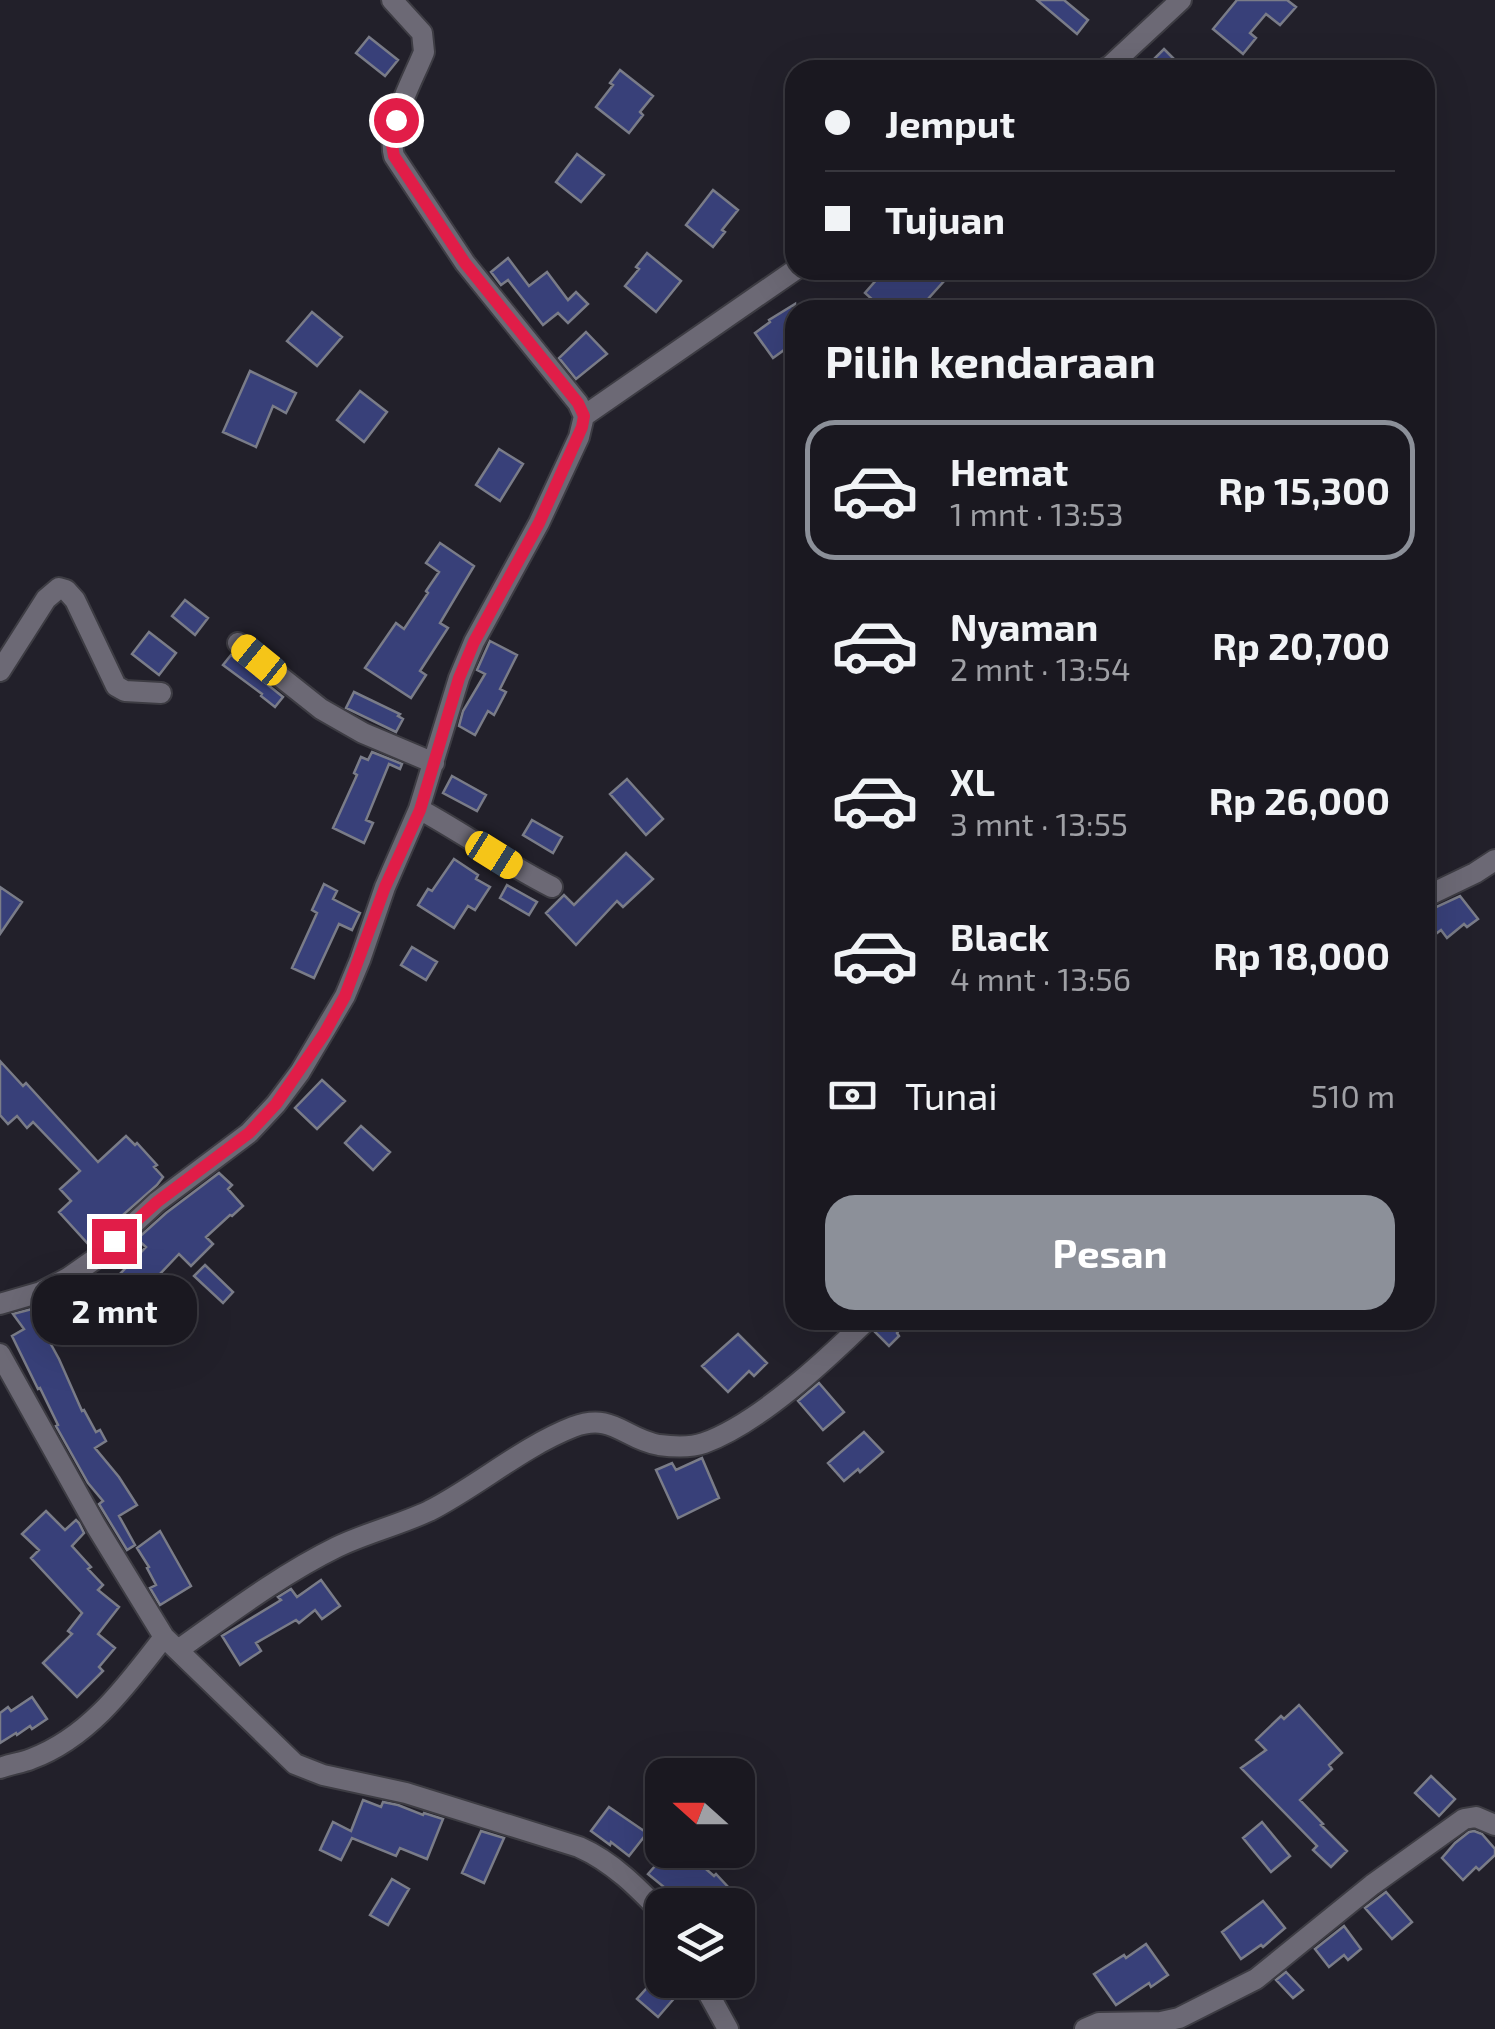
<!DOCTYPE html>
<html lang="id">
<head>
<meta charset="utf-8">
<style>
	body { margin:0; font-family:"Exo 2",sans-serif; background:#27252d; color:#f1f3f6; height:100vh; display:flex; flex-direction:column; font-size:38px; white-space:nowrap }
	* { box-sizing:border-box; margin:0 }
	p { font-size:32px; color:#9fa0a5 }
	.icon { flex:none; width:55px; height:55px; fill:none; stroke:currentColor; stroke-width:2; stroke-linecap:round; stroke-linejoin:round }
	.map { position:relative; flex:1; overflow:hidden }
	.panel { position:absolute; left:785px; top:300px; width:650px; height:1030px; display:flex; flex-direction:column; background:#1a1820; border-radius:30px; box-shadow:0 10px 40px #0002,0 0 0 2px #38373e }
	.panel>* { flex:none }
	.top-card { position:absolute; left:785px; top:60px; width:650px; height:220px; border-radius:30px; box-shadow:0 10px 40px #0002,0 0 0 2px #38373e; display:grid; align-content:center; height:220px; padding:0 40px; background:#1a1820 }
	.needle { width:65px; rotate:291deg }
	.buttons { position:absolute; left:645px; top:1758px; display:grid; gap:20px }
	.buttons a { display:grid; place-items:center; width:110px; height:110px; border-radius:20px; background:#1a1820; box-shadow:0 10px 40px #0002,0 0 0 2px #38373e; font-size:50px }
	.end { position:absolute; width:45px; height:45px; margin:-22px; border:12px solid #e11d48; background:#fff; box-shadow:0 0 0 5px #fff }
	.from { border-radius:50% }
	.bubble { position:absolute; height:70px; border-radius:30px; background:#1a1820; box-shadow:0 10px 40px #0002,0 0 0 2px #38373e; font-size:32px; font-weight:700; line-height:70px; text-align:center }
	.car { position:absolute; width:30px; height:60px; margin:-30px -15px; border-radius:12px; box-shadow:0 0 8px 2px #0007; background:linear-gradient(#f5c518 24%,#345 0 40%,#f5c518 0 76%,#345 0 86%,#f5c518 0) }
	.top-card b { display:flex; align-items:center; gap:35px; height:95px; font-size:38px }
	.top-card b+b { border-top:2px solid #38373e }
	.top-card i { width:25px; height:25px; background:#f1f3f6 }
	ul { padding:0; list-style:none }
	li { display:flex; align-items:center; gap:30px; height:140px; margin:0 20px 15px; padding:0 20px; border:5px solid transparent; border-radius:30px }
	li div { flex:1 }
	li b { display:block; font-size:38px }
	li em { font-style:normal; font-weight:700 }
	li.selected { border-color:#8c9099 }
	li>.icon { width:90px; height:90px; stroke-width:1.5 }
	h2 { padding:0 40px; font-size:45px; line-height:120px }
	.pay { display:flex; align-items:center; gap:25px; height:110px; padding:0 40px; font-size:38px }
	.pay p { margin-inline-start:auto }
	.action { display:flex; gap:20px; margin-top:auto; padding:20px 40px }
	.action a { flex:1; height:115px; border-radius:30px; background:#8c9099; color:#fff; font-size:40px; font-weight:700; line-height:115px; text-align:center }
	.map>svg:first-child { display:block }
</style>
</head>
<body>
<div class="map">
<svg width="1495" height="2029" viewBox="0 0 1495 2029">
	<rect width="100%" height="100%" fill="#22202a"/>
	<path fill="#384079" stroke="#7a7c88" stroke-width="2.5" d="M 1037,0 L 1064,0 L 1088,20 L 1077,34 Z
		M 1237,0 L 1287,0 L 1296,7 L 1280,25 L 1266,14 L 1250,33 L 1256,38 L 1243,54 L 1213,29 Z
		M 369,37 L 398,60 L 385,76 L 356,53 Z
		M 1164,49 L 1185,70 L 1149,70 L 1156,63 L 1153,60 Z
		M 620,70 L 653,96 L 640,112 L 643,115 L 629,133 L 596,107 L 613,85 L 610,83 Z
		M 577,154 L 604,175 L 581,202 L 556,182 Z
		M 713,190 L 738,210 L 722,230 L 725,232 L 713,247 L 686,225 Z
		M 647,253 L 681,281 L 656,312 L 625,286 L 639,269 L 636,267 Z
		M 508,258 L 529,286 L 547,272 L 568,300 L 576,292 L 588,304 L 568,323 L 558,313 L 543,325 L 508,280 L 501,285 L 491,272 Z
		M 885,270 L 954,270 L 918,310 L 884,310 L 865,293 Z
		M 795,304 L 795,342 L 773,358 L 755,333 L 770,322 L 769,320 Z
		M 312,312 L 342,337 L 317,366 L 287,341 Z
		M 586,332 L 607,354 L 576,379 L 559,358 Z
		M 250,371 L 296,393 L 286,413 L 273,406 L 256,447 L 223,432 Z
		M 360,391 L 387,412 L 364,442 L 337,420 Z
		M 499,449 L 523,464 L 500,501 L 476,485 Z
		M 440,543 L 474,566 L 440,623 L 448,628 L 420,671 L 426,675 L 411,698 L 365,668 L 396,623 L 404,629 L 428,593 L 426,591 L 439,572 L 426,563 Z
		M 185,600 L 208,618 L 195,635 L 172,616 Z
		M 149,632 L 176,653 L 159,675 L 132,654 Z
		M 490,641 L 517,655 L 500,689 L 506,692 L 494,715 L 488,711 L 475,735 L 459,726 L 463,711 L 485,674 L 477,670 Z
		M 231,655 L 283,697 L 275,707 L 261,696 L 262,694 L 223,665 Z
		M 354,692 L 400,714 L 398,716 L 403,719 L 396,732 L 346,708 Z
		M 372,752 L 402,764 L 400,769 L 389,764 L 366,820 L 373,823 L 364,843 L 333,828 L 357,775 L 354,773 L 361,757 L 368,760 Z
		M 452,776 L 486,795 L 477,811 L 443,793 Z
		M 627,779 L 663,819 L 646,835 L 610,794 Z
		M 532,820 L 562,837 L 553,853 L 523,835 Z
		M 626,853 L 653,879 L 623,907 L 617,901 L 576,945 L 546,913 L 564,895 L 574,905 Z
		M 454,859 L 478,875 L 476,879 L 490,887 L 475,910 L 468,906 L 454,928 L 418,905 L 428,889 L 432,891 Z
		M 324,884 L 337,891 L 333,899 L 360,913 L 352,930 L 339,924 L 314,978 L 292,968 L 317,913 L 312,910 Z
		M 507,885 L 537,902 L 529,915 L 500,898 Z
		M 0,887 L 22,902 L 0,934 Z
		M 1460,896 L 1478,919 L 1467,927 L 1464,924 L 1447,938 L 1441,930 L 1425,942 L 1425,915 L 1434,908 Z
		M 412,947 L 437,962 L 426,980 L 401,965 Z
		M 0,1061 L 23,1086 L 26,1083 L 98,1162 L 126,1136 L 135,1145 L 137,1143 L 157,1165 L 154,1167 L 163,1177 L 157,1185 L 89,1245 L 59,1212 L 71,1201 L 60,1189 L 80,1171 L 33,1122 L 27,1128 L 17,1116 L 8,1124 L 0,1115 Z
		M 322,1080 L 345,1101 L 317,1129 L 295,1108 Z
		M 361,1126 L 390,1152 L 373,1170 L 345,1143 Z
		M 219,1173 L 232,1185 L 228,1189 L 243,1206 L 232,1216 L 230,1215 L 206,1237 L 213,1244 L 191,1266 L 179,1254 L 159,1275 L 185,1297 L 162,1323 L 131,1296 L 133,1293 L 117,1277 L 146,1247 L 137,1239 L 166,1213 Z
		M 205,1265 L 233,1292 L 223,1303 L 194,1276 Z
		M 66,1295 L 74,1307 L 42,1328 L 59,1359 L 82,1411 L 84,1410 L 96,1432 L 100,1430 L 106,1441 L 95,1448 L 119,1477 L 137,1505 L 119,1516 L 135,1545 L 127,1550 L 99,1504 L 103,1501 L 88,1483 L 56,1426 L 58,1425 L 40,1388 L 38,1389 L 12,1336 L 24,1329 L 13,1314 L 32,1309 L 34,1312 Z
		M 880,1320 L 907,1320 L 897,1333 L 899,1336 L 889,1346 L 875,1332 Z
		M 738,1334 L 767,1363 L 754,1376 L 749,1371 L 728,1392 L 702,1366 Z
		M 819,1383 L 844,1412 L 823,1430 L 798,1401 Z
		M 864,1432 L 883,1452 L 860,1472 L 858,1469 L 844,1481 L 828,1463 Z
		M 702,1458 L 719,1498 L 678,1518 L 656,1470 L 672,1463 L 676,1470 Z
		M 46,1511 L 65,1530 L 76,1520 L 79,1523 L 84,1533 L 72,1546 L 91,1567 L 88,1569 L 103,1585 L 98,1590 L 119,1607 L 98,1634 L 115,1648 L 99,1667 L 103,1671 L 77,1697 L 43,1663 L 72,1634 L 68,1631 L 82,1613 L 31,1558 L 39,1550 L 22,1534 Z
		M 160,1531 L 191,1586 L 160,1605 L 150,1588 L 156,1585 L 147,1568 L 149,1567 L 137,1548 Z
		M 321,1580 L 340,1606 L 322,1619 L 315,1610 L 299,1623 L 296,1620 L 256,1643 L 261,1651 L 240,1665 L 222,1636 L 281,1600 L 278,1597 L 291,1589 L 297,1597 Z
		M 32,1697 L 47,1719 L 32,1729 L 30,1726 L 17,1735 L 16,1733 L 0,1743 L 0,1713 L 8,1707 L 11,1711 Z
		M 1299,1705 L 1342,1753 L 1329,1765 L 1332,1769 L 1300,1800 L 1323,1824 L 1321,1825 L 1347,1851 L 1331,1867 L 1313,1850 L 1317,1846 L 1241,1768 L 1266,1750 L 1256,1740 L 1281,1716 L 1284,1719 Z
		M 1431,1776 L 1455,1799 L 1439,1816 L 1415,1793 Z
		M 363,1800 L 381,1807 L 383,1802 L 398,1805 L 423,1815 L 424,1813 L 443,1819 L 427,1859 L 400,1848 L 396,1856 L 352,1838 L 341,1860 L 320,1850 L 333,1822 L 351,1831 Z
		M 609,1807 L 647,1833 L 629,1856 L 611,1842 L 610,1845 L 591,1831 Z
		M 1262,1822 L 1290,1856 L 1271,1872 L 1243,1838 Z
		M 481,1831 L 504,1838 L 484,1883 L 462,1873 Z
		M 1474,1831 L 1482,1834 L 1495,1849 L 1495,1855 L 1479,1870 L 1476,1867 L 1463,1880 L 1442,1858 L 1455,1843 L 1469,1832 Z
		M 669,1850 L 684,1850 L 714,1876 L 716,1874 L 729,1888 L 711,1905 L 679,1905 L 662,1889 L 664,1887 L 648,1874 Z
		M 392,1879 L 409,1889 L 388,1925 L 370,1915 Z
		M 1386,1892 L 1412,1922 L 1392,1939 L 1365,1908 Z
		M 1263,1901 L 1285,1928 L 1263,1947 L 1261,1945 L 1241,1959 L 1222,1932 Z
		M 1344,1926 L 1361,1949 L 1348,1960 L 1344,1955 L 1329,1967 L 1315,1949 Z
		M 1146,1944 L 1168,1975 L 1151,1987 L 1149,1983 L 1116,2005 L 1094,1974 L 1124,1955 L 1126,1958 Z
		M 1286,1972 L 1303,1990 L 1293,1998 L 1276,1980 Z
		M 654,1980 L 675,1980 L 684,1987 L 658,2017 L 637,1999 Z"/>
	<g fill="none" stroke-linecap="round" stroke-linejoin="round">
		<g stroke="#3d3c43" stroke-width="24">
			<path id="minor" d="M 1103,70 L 1110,66 L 1181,0
				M 584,416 L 795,270
				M 238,643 L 321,709 L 363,733 L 434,763
				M 0,671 L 46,599 L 59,588 L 66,590 L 75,600 L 116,686 L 125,691 L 161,693
				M 419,809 C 465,834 506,864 552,887
				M 1425,897 L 1475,873 L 1495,860
				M 0,1304 L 41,1292 L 68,1278 L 98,1257 L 157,1202 L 249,1133 L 276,1104 L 300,1072 L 345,996 L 360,960 L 385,887 L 419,809 L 459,678 L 474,642 L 539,523 L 579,437 L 584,416 L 578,403 L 465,263 L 394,156 C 386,126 413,80 424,52 L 422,33 L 392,0
				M 0,1354 L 96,1526 L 164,1637 L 295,1764 L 323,1775 L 406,1793 L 579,1847 C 613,1862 638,1888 662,1913
				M 178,1650 C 229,1614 280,1575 337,1547 C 366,1533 399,1525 429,1511 C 478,1486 522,1447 573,1427 C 613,1412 624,1439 659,1445 C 674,1447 690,1448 704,1443 C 759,1423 825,1361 867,1320
				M 0,1768 C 10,1764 21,1763 31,1759 C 90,1737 127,1685 164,1637
				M 701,1980 L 728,2029
				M 1085,2029 L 1099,2023 L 1161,2022 L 1179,2018 L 1256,1979 L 1372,1885 L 1464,1819 L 1476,1817 L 1495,1825"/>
		</g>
		<use href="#minor" stroke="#6c6975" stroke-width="20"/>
	</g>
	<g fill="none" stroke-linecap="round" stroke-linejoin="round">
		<path stroke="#e11d48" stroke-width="12" d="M 114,1241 L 157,1202 L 249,1133 L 276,1104 L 324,1034 L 345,996 L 385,887 L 420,810 L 459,678 L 474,642 L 539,523 L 582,427 L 584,416 L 578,403 L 465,263 L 394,156 L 392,145 L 396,120"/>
	</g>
</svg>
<div class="buttons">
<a><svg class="needle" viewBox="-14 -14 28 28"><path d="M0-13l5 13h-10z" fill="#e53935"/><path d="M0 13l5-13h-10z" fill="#9fa0a5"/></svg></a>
<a><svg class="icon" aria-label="layers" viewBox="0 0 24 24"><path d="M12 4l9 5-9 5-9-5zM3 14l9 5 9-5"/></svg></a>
</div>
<i class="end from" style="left:396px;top:120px"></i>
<i class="end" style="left:114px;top:1241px"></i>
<div class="bubble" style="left:32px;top:1275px;width:165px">2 mnt</div>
<i class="car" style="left:259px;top:660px;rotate:309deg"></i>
<i class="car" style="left:494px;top:855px;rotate:122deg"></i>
<div class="top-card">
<b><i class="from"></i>Jemput</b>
<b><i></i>Tujuan</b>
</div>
<section class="panel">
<h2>Pilih kendaraan</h2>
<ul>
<li class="selected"><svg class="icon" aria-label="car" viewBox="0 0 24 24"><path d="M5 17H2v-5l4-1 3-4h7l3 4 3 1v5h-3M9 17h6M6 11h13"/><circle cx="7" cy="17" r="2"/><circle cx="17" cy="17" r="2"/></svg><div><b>Hemat</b><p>1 mnt · 13:53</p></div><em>Rp 15,300</em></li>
<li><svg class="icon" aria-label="car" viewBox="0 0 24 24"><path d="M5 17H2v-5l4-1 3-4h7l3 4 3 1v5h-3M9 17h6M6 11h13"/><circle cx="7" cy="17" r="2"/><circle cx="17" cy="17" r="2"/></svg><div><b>Nyaman</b><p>2 mnt · 13:54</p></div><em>Rp 20,700</em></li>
<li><svg class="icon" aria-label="car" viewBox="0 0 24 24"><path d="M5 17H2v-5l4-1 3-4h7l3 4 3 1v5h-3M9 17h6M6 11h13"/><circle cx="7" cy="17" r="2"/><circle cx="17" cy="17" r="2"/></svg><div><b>XL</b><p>3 mnt · 13:55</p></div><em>Rp 26,000</em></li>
<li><svg class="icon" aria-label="car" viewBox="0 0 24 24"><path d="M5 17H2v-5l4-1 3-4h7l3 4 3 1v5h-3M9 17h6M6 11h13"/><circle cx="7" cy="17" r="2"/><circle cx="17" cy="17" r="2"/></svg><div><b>Black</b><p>4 mnt · 13:56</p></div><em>Rp 18,000</em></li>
</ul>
<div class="pay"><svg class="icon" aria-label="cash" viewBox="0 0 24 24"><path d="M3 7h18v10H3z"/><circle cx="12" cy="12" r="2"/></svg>Tunai<p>510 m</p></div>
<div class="action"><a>Pesan</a></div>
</section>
</div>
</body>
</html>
